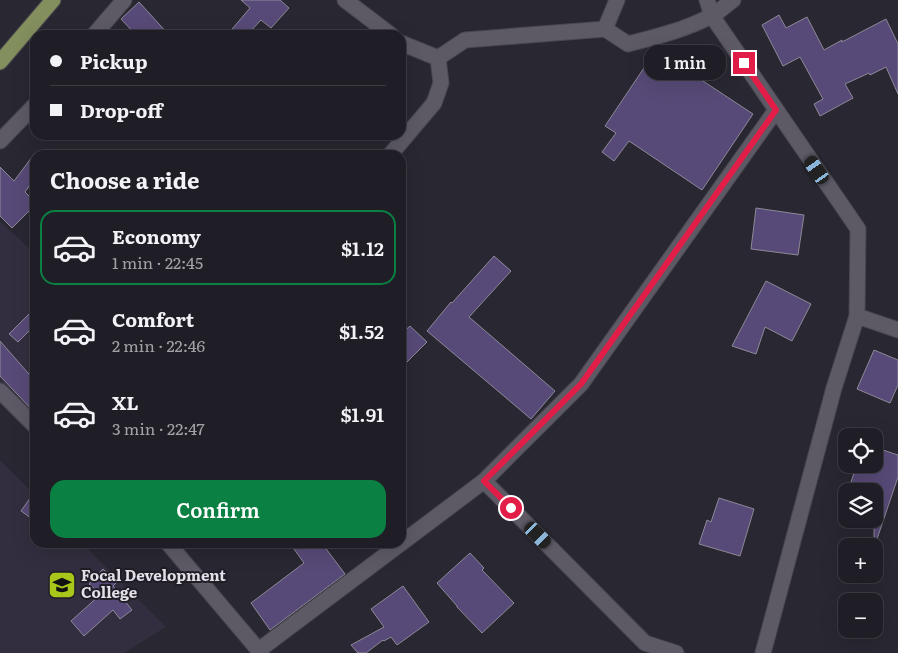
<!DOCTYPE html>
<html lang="en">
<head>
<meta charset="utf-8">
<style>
	body { margin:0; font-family:Literata,serif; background:#2c2a32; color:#f1f3f6; height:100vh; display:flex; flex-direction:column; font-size:19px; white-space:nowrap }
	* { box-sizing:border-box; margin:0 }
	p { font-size:16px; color:#a1a2a7 }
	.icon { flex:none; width:28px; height:28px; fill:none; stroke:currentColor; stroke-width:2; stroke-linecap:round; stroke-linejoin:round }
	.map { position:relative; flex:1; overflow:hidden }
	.sheet { position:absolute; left:30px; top:150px; width:376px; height:398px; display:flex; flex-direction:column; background:#1f1d25; border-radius:15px; box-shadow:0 5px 20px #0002,0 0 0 1px #3c3b42 }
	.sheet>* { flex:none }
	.banner { position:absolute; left:30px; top:30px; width:376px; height:110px; border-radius:15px; box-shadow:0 5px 20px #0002,0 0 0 1px #3c3b42; display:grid; align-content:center; height:110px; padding:0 20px; background:#1f1d25 }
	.controls { position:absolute; left:838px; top:428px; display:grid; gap:10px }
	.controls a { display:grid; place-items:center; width:45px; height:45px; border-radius:10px; background:#1f1d25; box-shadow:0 5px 20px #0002,0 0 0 1px #3c3b42; font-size:25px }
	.end { position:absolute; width:22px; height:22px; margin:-11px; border:6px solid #e11d48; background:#fff; box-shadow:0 0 0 2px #fff }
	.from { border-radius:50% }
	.bubble { position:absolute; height:35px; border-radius:15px; background:#1f1d25; box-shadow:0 5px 20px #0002,0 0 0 1px #3c3b42; font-size:16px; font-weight:600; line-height:35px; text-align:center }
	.car { position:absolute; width:15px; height:30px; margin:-15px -8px; border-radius:6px; box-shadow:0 0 4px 1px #0007; background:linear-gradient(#222 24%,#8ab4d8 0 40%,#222 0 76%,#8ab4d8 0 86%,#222 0) }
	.banner b { display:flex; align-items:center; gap:18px; height:48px; font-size:19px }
	.banner b+b { border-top:1px solid #3c3b42 }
	.banner i { width:12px; height:12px; background:#f1f3f6 }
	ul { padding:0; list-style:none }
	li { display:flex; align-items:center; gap:15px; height:75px; margin:0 10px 8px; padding:0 10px; border:2px solid transparent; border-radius:15px }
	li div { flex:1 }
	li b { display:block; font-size:19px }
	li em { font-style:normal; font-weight:600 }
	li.selected { border-color:#0b8043 }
	li>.icon { width:45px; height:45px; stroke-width:1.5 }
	h2 { padding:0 20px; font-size:22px; line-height:60px }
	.cta { display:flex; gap:10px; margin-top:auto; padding:10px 20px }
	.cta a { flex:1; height:58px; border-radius:15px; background:#0b8043; color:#fff; font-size:20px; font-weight:600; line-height:58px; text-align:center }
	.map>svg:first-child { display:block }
</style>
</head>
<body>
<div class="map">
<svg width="898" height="653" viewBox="0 0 898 653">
	<rect width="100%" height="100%" fill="#292731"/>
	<path fill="#332e3f" d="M 0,221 L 35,254 L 35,419 L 0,384 Z
		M 0,460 L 35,495 L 35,542 L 82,543 L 166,627 L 124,653 L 0,653 Z"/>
	<path fill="#584a78" stroke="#8d8997" d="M 241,0 L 280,0 L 289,8 L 271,28 L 261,20 L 247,35 L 227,35 L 250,8 Z
		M 139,2 L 169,35 L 136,35 L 121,19 Z
		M 779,15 L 786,28 L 807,17 L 824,50 L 842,40 L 842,42 L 886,19 L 898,44 L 898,94 L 886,67 L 870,75 L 869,73 L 845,84 L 853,98 L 820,116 L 814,104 L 823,99 L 800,57 L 783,66 L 762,25 Z
		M 656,50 L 753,114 L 702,190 L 629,141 L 614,161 L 602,152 L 616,133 L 605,126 Z
		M 35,153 L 35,178 L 25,192 L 35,202 L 35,205 L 12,228 L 0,216 L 0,167 L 14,181 Z
		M 756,208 L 804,215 L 798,255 L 751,249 Z
		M 494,256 L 511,271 L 469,317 L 555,391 L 531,419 L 427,331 L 451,302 L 452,303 Z
		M 766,281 L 811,304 L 792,341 L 765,327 L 756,354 L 732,346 Z
		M 35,308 L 35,325 L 18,342 L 9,334 Z
		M 410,326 L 427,342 L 401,368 L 401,334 Z
		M 0,341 L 35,381 L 35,413 L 0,376 Z
		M 874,350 L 898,360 L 898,385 L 890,403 L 857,389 Z
		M 874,447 L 898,455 L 898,477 L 876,542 L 874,541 L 874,491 L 848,491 L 857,464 L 874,464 Z
		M 35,491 L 35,521 L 21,511 Z
		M 719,498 L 754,509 L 740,556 L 699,544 L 707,520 L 711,522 Z
		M 289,542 L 321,542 L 345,574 L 270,630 L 251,603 L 304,563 Z
		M 470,553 L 484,568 L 482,570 L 514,603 L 482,633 L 457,607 L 457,606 L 437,583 Z
		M 103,569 L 117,582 L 113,586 L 132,610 L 120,619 L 113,610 L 84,636 L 71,621 L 101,594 L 89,584 Z
		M 403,586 L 429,622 L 397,645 L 391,637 L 384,641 L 383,640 L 366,653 L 358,653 L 351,645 L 384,627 L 371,609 Z"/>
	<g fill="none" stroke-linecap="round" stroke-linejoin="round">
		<g stroke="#48464f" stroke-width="17">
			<path id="minor" d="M 345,0 L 391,35
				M 707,0 L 712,16 L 858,229 L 857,316 L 834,388 L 763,653
				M 605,29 L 617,0
				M 94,35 L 124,0
				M 401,43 L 438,58 L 465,40 L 605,29 L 628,44 C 656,37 685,30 711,16 C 719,12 726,5 733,0
				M 0,141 L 35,105
				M 390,155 L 434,103 L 441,83 L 438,58
				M 857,316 L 898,330
				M 0,391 L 35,426
				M 484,481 L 581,384 L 776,110
				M 167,542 L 261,653
				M 259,650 L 484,481 L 645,643 L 676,653"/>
		</g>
		<g stroke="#48464f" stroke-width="17">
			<path id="major" d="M 0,62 L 53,0"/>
		</g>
		<use href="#minor" stroke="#5d5a66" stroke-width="15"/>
		<use href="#major" stroke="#848f5e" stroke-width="15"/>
	</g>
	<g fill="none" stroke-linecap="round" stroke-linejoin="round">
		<path stroke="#e11d48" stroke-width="6" d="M 511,508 L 484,481 L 581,384 L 776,110 L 744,63"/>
	</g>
	<defs>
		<g id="university-square" transform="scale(1.4375)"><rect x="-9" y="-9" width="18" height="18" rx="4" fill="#a9c71b" stroke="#201d27"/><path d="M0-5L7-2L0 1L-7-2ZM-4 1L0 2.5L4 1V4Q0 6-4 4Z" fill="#111"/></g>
	</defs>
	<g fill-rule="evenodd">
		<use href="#university-square" x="62" y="585"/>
	</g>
	<g text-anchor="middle" stroke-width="4" stroke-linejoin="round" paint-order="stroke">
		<g font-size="15" font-weight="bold" fill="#e3e1e8" stroke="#201d27" text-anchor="start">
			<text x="81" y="581">Focal Development<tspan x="81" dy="17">College</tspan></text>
		</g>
	</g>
</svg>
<div class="controls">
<a><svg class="icon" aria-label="locate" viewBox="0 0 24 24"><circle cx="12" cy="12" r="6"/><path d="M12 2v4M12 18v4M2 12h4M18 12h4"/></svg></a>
<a><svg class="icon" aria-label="layers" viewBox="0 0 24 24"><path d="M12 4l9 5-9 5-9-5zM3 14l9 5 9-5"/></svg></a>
<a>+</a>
<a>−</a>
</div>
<i class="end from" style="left:511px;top:508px"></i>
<i class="end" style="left:744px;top:63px"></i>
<div class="bubble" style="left:644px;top:45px;width:82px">1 min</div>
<i class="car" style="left:817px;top:170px;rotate:325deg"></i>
<i class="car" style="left:538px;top:535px;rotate:135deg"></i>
<div class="banner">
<b><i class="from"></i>Pickup</b>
<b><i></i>Drop-off</b>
</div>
<section class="sheet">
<h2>Choose a ride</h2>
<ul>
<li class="selected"><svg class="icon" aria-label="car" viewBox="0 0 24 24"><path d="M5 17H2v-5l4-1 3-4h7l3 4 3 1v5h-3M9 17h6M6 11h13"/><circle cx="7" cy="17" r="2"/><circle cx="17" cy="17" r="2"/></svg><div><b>Economy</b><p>1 min · 22:45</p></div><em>$1.12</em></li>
<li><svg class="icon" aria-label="car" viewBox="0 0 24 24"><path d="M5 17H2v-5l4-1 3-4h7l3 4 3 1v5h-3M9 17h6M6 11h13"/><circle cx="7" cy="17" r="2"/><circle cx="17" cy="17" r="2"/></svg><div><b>Comfort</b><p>2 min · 22:46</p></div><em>$1.52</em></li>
<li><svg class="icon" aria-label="car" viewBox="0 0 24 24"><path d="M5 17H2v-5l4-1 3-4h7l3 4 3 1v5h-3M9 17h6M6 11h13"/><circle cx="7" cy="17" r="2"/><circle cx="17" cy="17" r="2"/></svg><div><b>XL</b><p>3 min · 22:47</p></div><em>$1.91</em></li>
</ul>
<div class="cta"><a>Confirm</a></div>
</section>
</div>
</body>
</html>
